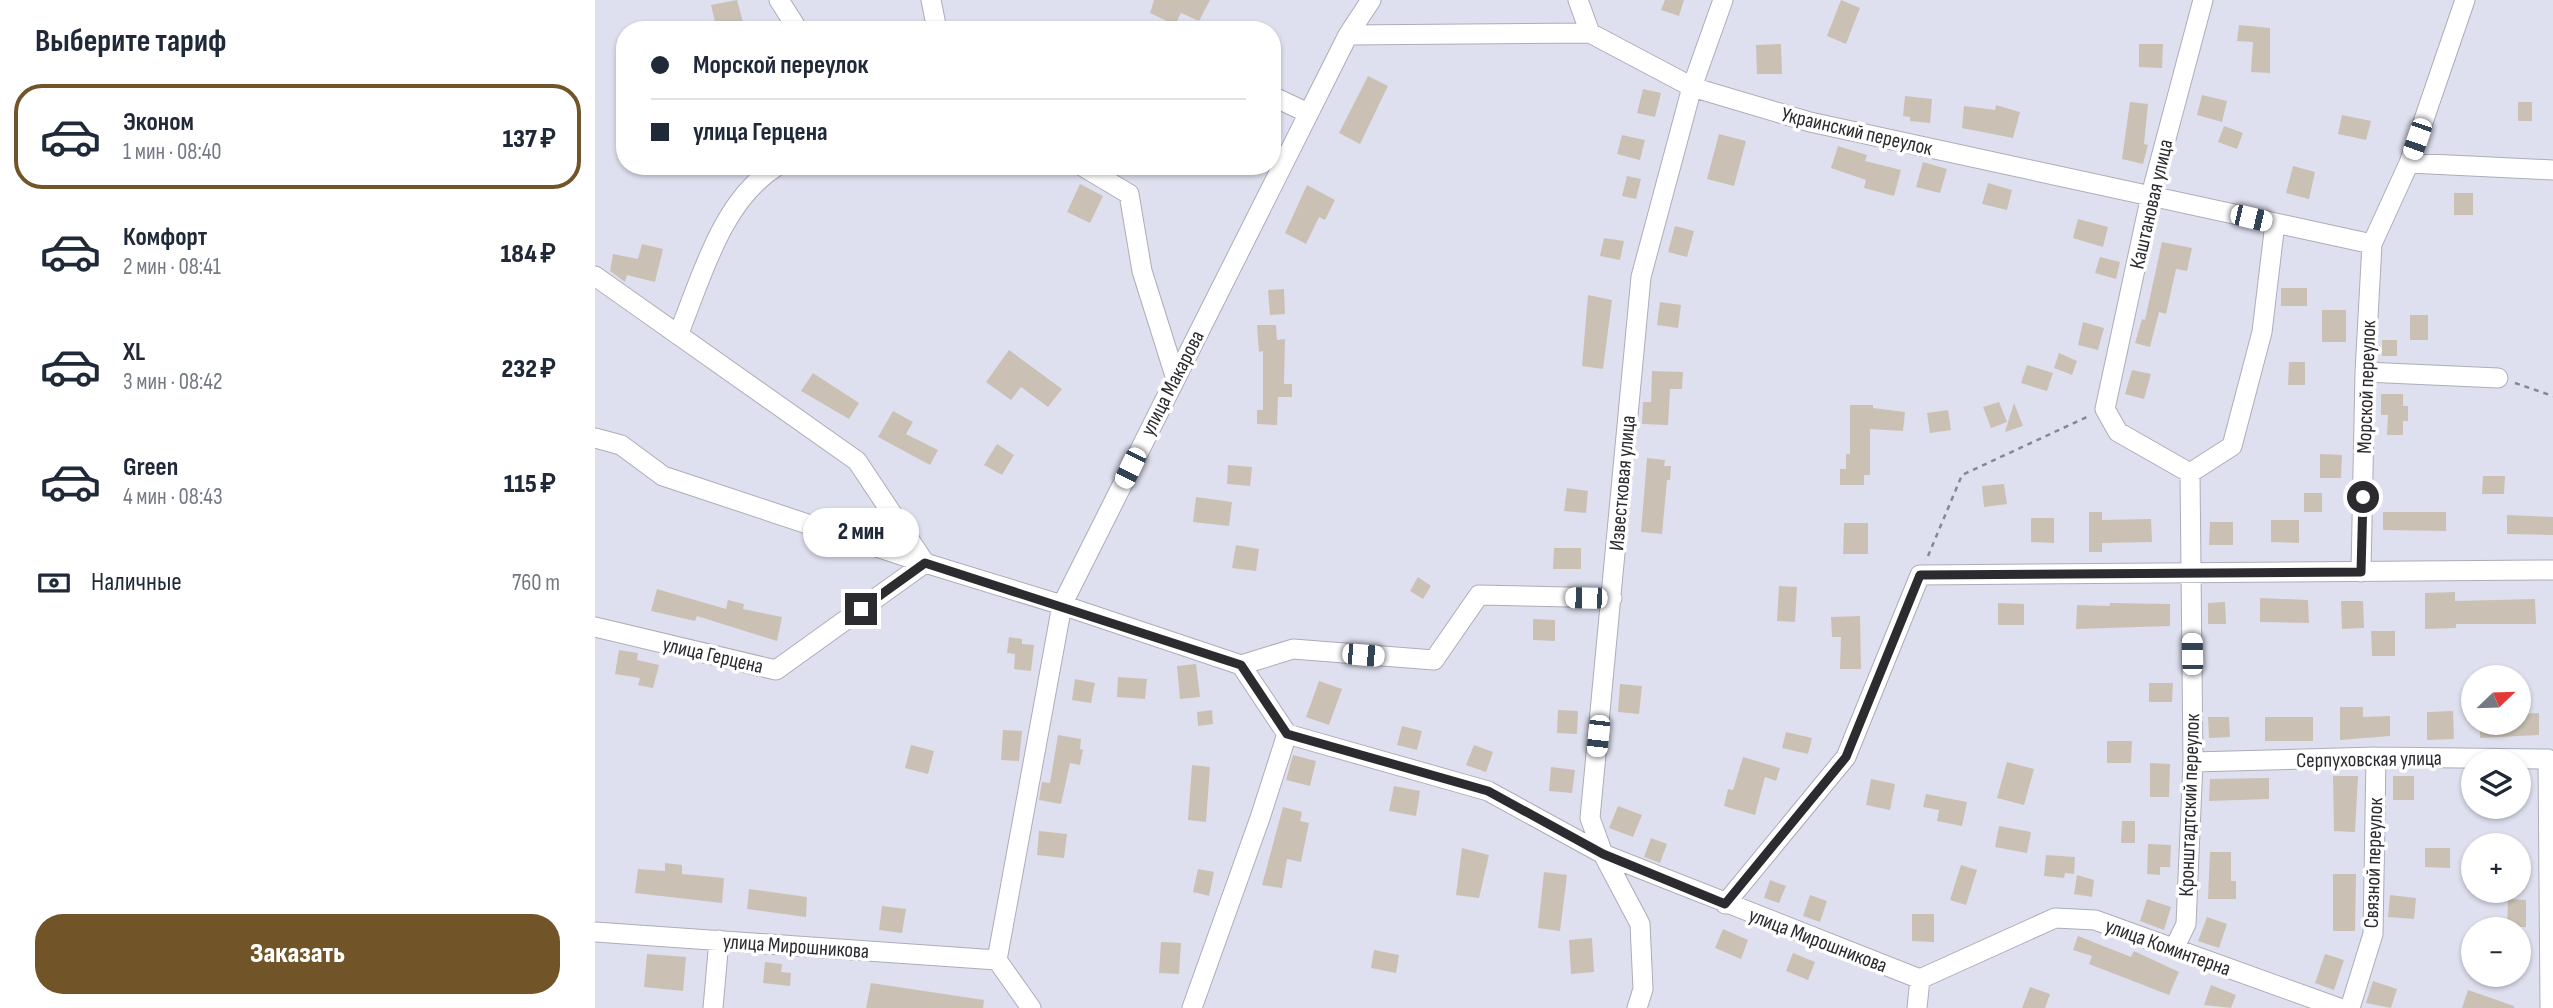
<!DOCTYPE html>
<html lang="ru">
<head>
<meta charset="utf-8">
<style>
	body { margin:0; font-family:"Sofia Sans Condensed",sans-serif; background:#f2f2f3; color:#1f2937; height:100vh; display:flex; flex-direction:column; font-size:26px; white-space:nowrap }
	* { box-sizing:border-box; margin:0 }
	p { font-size:23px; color:#747a83 }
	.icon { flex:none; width:38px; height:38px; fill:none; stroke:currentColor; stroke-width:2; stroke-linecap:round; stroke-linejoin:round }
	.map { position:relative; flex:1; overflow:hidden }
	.side { display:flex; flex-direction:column; background:#fff; width:595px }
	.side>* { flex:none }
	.hud { position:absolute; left:21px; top:21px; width:665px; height:154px; border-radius:28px; box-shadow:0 2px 5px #0004; display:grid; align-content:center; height:154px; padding:0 35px; background:#fff }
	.needle { width:46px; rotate:67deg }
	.buttons { position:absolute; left:1866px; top:665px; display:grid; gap:14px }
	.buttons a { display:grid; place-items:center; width:70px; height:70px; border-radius:50%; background:#fff; box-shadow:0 2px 5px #0004; font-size:35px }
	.end { position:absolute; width:32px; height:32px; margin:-16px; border:9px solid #2b2b30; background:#fff; box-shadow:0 0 0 4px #fff }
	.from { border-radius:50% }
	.bubble { position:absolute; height:49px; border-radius:24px; background:#fff; box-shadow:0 2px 5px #0004; font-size:23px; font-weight:800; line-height:49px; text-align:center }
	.car { position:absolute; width:21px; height:42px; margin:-21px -10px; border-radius:9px; box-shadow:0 0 5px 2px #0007; background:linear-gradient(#fff 24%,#345 0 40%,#fff 0 76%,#345 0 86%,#fff 0) }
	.hud b { display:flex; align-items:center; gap:24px; height:66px; font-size:26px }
	.hud b+b { border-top:2px solid #e0e1e3 }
	.hud i { width:18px; height:18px; background:#1f2937 }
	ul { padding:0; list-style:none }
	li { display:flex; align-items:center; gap:21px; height:105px; margin:0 14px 10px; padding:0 21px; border:4px solid transparent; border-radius:28px }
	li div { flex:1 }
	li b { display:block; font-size:26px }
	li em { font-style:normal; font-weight:800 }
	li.selected { border-color:#715528 }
	li>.icon { width:63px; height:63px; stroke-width:1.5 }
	h2 { padding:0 35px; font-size:32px; line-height:84px }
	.pay { display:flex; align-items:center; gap:18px; height:77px; padding:0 35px; font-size:26px }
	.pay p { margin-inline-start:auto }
	.button { display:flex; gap:14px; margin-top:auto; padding:14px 35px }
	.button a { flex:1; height:80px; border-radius:28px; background:#715528; color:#fff; font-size:28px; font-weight:800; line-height:80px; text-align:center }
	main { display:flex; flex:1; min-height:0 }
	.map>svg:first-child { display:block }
</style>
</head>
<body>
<main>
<section class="side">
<h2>Выберите тариф</h2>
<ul>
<li class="selected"><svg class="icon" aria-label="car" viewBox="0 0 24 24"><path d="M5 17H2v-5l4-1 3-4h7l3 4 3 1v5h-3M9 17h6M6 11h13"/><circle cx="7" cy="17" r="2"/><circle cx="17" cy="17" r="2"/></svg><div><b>Эконом</b><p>1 мин · 08:40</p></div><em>137 ₽</em></li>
<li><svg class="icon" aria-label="car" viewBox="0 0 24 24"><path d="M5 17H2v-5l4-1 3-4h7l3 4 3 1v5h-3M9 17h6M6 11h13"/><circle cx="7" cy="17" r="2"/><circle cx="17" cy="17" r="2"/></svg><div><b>Комфорт</b><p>2 мин · 08:41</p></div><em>184 ₽</em></li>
<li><svg class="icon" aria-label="car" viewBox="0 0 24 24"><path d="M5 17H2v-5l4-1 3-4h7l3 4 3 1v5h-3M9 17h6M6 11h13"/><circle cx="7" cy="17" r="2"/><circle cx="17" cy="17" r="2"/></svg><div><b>XL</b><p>3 мин · 08:42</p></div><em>232 ₽</em></li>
<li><svg class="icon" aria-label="car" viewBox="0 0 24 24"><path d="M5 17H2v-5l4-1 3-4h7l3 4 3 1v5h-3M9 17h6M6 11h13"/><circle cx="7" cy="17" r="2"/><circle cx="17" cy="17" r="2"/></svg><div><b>Green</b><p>4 мин · 08:43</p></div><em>115 ₽</em></li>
</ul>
<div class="pay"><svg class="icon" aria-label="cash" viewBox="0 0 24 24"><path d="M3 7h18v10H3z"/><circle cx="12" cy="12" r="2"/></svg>Наличные<p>760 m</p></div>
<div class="button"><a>Заказать</a></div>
</section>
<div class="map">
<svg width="1958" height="1008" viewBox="0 0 1958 1008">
	<rect width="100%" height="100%" fill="#dfe0ef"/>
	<path fill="#cac1b4" d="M 142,0 L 150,30 L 122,30 L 116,5 Z
		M 559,0 L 615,0 L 604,21 L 586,13 L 580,25 L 555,13 Z
		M 1070,0 L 1089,0 L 1084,16 L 1066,10 Z
		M 1246,0 L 1265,8 L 1251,44 L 1232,36 Z
		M 1644,25 L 1675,28 L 1675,73 L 1656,72 L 1658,42 L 1642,41 Z
		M 1186,44 L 1187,74 L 1162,74 L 1161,45 Z
		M 1544,44 L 1568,44 L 1567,68 L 1544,67 Z
		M 773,76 L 793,86 L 765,144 L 744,133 Z
		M 1048,89 L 1066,93 L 1060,117 L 1042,113 Z
		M 1607,95 L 1632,101 L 1627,122 L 1602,115 Z
		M 1310,96 L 1337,99 L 1335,123 L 1315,121 L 1315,117 L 1308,116 Z
		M 1535,102 L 1553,104 L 1549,144 L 1553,145 L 1548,164 L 1527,159 Z
		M 1923,102 L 1937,102 L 1937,121 L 1923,121 Z
		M 1401,105 L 1425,112 L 1418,138 L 1367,128 L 1369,106 L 1400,110 Z
		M 1747,115 L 1776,121 L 1771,140 L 1743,134 Z
		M 1629,126 L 1648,133 L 1642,149 L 1623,142 Z
		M 1124,134 L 1151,141 L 1139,186 L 1112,179 Z
		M 1027,135 L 1050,140 L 1045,160 L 1022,154 Z
		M 1243,146 L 1272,155 L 1270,161 L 1306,170 L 1299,196 L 1269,188 L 1271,180 L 1236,168 Z
		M 1328,162 L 1352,169 L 1345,193 L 1321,187 Z
		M 1698,166 L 1720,172 L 1714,199 L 1691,193 Z
		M 1032,176 L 1046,179 L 1041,199 L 1027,196 Z
		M 1393,183 L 1417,190 L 1412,210 L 1387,204 Z
		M 485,184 L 508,196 L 495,223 L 472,212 Z
		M 712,185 L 740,200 L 730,220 L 724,217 L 711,244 L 690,233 Z
		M 1859,193 L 1878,193 L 1878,215 L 1859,215 Z
		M 1483,219 L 1513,227 L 1508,247 L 1478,238 Z
		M 1080,226 L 1099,231 L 1092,257 L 1073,252 Z
		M 1009,238 L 1029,241 L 1025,260 L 1005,256 Z
		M 1567,242 L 1597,248 L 1592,271 L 1581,269 L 1571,314 L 1564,312 L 1555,347 L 1540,343 L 1547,319 L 1550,320 Z
		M 47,244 L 68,249 L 60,282 L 32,275 L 30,282 L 15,271 L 18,254 L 43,259 Z
		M 1505,257 L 1525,262 L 1521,279 L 1500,273 Z
		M 1686,288 L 1712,288 L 1712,306 L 1686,306 Z
		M 689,289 L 690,314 L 675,315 L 673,290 Z
		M 993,295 L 1017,300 L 1008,369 L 987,366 Z
		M 1065,302 L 1086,305 L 1083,328 L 1062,325 Z
		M 1727,310 L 1751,310 L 1751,342 L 1727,342 Z
		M 1815,315 L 1833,315 L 1833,340 L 1815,340 Z
		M 1488,322 L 1509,328 L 1503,350 L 1483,345 Z
		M 662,325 L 681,325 L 682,340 L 690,339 L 689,384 L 697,384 L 697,397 L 683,397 L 682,425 L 662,424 L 662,410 L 668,410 L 668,351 L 664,352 Z
		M 1787,340 L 1802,340 L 1802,356 L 1787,356 Z
		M 414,350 L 467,389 L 453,407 L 426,387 L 416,400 L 391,382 Z
		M 1464,353 L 1482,361 L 1477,375 L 1459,368 Z
		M 1694,362 L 1710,362 L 1710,385 L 1693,385 Z
		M 1432,365 L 1458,373 L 1452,391 L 1426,383 Z
		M 1537,370 L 1556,374 L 1549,399 L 1530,394 Z
		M 1057,371 L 1088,372 L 1087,389 L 1075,389 L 1073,425 L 1047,424 L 1048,402 L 1056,402 Z
		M 218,373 L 264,403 L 254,419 L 206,391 Z
		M 1786,394 L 1808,394 L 1808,406 L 1813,406 L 1813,421 L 1808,421 L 1808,435 L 1792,435 L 1793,415 L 1786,415 Z
		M 1404,402 L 1412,422 L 1396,428 L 1388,407 Z
		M 1419,403 L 1428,426 L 1410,432 Z
		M 1255,405 L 1278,405 L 1278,408 L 1310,412 L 1308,431 L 1275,429 L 1275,475 L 1269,475 L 1269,485 L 1245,485 L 1245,469 L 1251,469 L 1251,454 L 1255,454 Z
		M 1353,410 L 1356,430 L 1335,433 L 1332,413 Z
		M 298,411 L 318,422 L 311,434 L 343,450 L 335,465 L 283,437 Z
		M 402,444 L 419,455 L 407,475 L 389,465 Z
		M 1725,454 L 1747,455 L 1746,478 L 1725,478 Z
		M 1052,458 L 1070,460 L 1069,466 L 1076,466 L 1075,480 L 1072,480 L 1067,534 L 1046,532 Z
		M 633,465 L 657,467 L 655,486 L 632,484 Z
		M 1888,476 L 1910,476 L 1909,494 L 1887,494 Z
		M 1409,484 L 1412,504 L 1389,507 L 1387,486 Z
		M 972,488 L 993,491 L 991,513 L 969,511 Z
		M 1709,493 L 1727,493 L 1727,512 L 1709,512 Z
		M 601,497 L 637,502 L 634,526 L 598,522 Z
		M 1494,512 L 1507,512 L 1507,520 L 1556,519 L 1557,542 L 1507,543 L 1507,552 L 1494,552 Z
		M 1788,512 L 1851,512 L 1851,531 L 1788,530 Z
		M 1912,515 L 1958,517 L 1958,535 L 1912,534 Z
		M 1436,518 L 1459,518 L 1459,543 L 1436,542 Z
		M 1676,520 L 1704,520 L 1704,543 L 1676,542 Z
		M 1615,522 L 1638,522 L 1638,545 L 1614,545 Z
		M 1249,523 L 1273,523 L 1273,554 L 1248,554 Z
		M 641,545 L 664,549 L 661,571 L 637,568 Z
		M 959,548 L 986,548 L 986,569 L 958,569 Z
		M 823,577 L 836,586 L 828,599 L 815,591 Z
		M 1184,586 L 1202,587 L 1200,622 L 1182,621 Z
		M 62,589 L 131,609 L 133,600 L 149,604 L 148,609 L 187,617 L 182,641 L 102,616 L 100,621 L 56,611 Z
		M 1860,592 L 1860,601 L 1940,599 L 1941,624 L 1861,624 L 1861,628 L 1830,629 L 1830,593 Z
		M 1665,598 L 1713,600 L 1714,623 L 1665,622 Z
		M 1746,601 L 1768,601 L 1769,628 L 1747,629 Z
		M 1630,602 L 1631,624 L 1613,624 L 1613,603 Z
		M 1403,603 L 1429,604 L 1429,625 L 1403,625 Z
		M 1515,603 L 1575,604 L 1575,626 L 1481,629 L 1482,605 L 1515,606 Z
		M 1265,616 L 1266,669 L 1245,669 L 1246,637 L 1237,637 L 1236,617 Z
		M 938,619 L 960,620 L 960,641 L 938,640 Z
		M 1776,631 L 1800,631 L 1800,656 L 1777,656 Z
		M 414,637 L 427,639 L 427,644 L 439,645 L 436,671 L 419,669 L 420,654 L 412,653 Z
		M 24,650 L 43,653 L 42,660 L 64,665 L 58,688 L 43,685 L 45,678 L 20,674 Z
		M 601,664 L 605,697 L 585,699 L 582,666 Z
		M 523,677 L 552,679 L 550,699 L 522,697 Z
		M 480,679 L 500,683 L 496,703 L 477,700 Z
		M 724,681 L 747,689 L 734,725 L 711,717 Z
		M 1554,683 L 1578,683 L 1577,702 L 1554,702 Z
		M 1025,684 L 1047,686 L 1044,714 L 1023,712 Z
		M 1745,707 L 1768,707 L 1768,717 L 1795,716 L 1795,736 L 1745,740 Z
		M 617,710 L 618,724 L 603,726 L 602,712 Z
		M 963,710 L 983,711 L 982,734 L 962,733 Z
		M 1858,711 L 1859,739 L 1832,740 L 1832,712 Z
		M 1944,713 L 1944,735 L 1885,738 L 1885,723 L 1923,723 L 1923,714 Z
		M 1613,717 L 1634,717 L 1635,737 L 1614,738 Z
		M 1670,717 L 1718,717 L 1718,741 L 1670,741 Z
		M 807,726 L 827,731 L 822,750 L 802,745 Z
		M 408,730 L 427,731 L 424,761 L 406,760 Z
		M 1191,732 L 1217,738 L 1213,754 L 1187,748 Z
		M 463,735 L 486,739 L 485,749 L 488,750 L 485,765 L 475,763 L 466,804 L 444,800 L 447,782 L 455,783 Z
		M 1512,741 L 1537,741 L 1536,763 L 1512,763 Z
		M 316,745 L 339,751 L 333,774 L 310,768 Z
		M 879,745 L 898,752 L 891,772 L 871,765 Z
		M 698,755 L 721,761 L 715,786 L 691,780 Z
		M 1148,757 L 1185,768 L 1181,781 L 1170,777 L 1160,815 L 1129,806 L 1133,789 L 1138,790 Z
		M 1412,762 L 1439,769 L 1429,805 L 1402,798 Z
		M 1555,763 L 1575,764 L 1574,797 L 1555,797 Z
		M 597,765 L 615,767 L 611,822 L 593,820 Z
		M 956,767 L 980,770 L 977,793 L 954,791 Z
		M 1738,776 L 1763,776 L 1760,832 L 1739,831 Z
		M 1798,776 L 1819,776 L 1819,800 L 1798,800 Z
		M 1674,778 L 1674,799 L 1614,801 L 1615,779 Z
		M 1276,779 L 1300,784 L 1295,810 L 1271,805 Z
		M 799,786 L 825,791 L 821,816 L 794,811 Z
		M 1331,794 L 1372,802 L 1367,826 L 1342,821 L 1344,810 L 1328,807 Z
		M 1023,806 L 1047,815 L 1038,837 L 1014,828 Z
		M 688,807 L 707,812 L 705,821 L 714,823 L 706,862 L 692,859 L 687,888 L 667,885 Z
		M 1527,821 L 1540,821 L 1540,843 L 1526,843 Z
		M 1404,826 L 1436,832 L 1432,853 L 1400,847 Z
		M 444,831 L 472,834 L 469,858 L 442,855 Z
		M 1056,838 L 1072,844 L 1065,863 L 1049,857 Z
		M 1553,844 L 1576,845 L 1575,867 L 1565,867 L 1565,875 L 1552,874 Z
		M 867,848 L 894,855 L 884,898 L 861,895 Z
		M 1830,848 L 1855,848 L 1855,868 L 1830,867 Z
		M 1615,852 L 1636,852 L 1636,881 L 1641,881 L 1641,899 L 1613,899 Z
		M 1451,855 L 1480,857 L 1479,874 L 1470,873 L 1469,878 L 1449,876 Z
		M 70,863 L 87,865 L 87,874 L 129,878 L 127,903 L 40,893 L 43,869 L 70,871 Z
		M 1366,865 L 1382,870 L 1371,905 L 1355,900 Z
		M 603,869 L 619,872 L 614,896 L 598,892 Z
		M 949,872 L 972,875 L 965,931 L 943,928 Z
		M 1738,874 L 1761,874 L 1760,931 L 1738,931 Z
		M 1482,875 L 1499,880 L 1497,897 L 1479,894 Z
		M 1175,880 L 1191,886 L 1184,903 L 1169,898 Z
		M 154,889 L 212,897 L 211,917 L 152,909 Z
		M 1215,895 L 1232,901 L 1225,922 L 1208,916 Z
		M 1795,895 L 1821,898 L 1819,919 L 1793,917 Z
		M 1552,899 L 1576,907 L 1569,930 L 1545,921 Z
		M 1913,899 L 1931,900 L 1931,927 L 1912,927 Z
		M 287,906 L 311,909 L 307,933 L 284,930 Z
		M 1317,914 L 1339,914 L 1339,942 L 1317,941 Z
		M 1612,917 L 1632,924 L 1624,948 L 1603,941 Z
		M 1128,929 L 1153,940 L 1146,959 L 1120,948 Z
		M 1483,936 L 1536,957 L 1539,951 L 1584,972 L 1574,995 L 1494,964 L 1497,956 L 1478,950 Z
		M 997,938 L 999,972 L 976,974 L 974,940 Z
		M 566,942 L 586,943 L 584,974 L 564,973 Z
		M 779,950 L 804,955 L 801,973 L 776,968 Z
		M 1198,953 L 1220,962 L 1213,980 L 1191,971 Z
		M 52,954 L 91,957 L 88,991 L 49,987 Z
		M 1730,954 L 1749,960 L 1739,990 L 1720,983 Z
		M 170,962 L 187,964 L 186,972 L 196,973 L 195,986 L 168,983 Z
		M 1778,981 L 1802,989 L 1796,1008 L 1771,1003 Z
		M 276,983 L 389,1000 L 388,1008 L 271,1008 Z
		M 1616,985 L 1641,995 L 1636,1008 L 1609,1005 Z
		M 1435,987 L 1455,994 L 1450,1008 L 1427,1008 Z
		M 1873,990 L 1919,1006 L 1919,1008 L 1867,1008 Z"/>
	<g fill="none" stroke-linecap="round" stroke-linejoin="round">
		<g stroke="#acacba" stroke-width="21">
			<path id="minor" d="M 184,0 L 203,30
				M 336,0 L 342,30
				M 983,0 L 995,33
				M 753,35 L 995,33 L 1097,87 L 1215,122 L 1777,244
				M 677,96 L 713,113
				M 1814,163 L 1870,0
				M 487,166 L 534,194 L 547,271 L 580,376
				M 0,276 L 262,461 L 330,563 L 181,670 L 0,627
				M 83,335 C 107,277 126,201 182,166
				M 1770,372 L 1903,378
				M 0,438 L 26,445 L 68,476 L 330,563 L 467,605 L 402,960 L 436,1008
				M 1595,473 L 1523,432 L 1510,409 L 1556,195 L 1608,0
				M 1766,572 L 1770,372 L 1777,244 L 1814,163 L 1958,170
				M 646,665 L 698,649 L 839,660 L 884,595 L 1017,598
				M 692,734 L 646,665 L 467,605 L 753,35 L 776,0
				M 692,734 L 893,791 L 1008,854 L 1325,979
				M 1598,762 L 1781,757 L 1953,759 L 1955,1008
				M 1130,904 L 1251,757 L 1325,575 L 1958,570
				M 0,932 L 402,960
				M 1579,949 L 1591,924 L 1598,762 L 1595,473 L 1637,446 L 1667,332 L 1680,223
				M 1325,979 L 1460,918 L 1500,920 L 1744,1008
				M 118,1008 L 124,940
				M 597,1008 L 665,818 L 692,734
				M 1042,1008 L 1048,989 L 1045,924 L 1008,854 L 995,818 L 1046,277 L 1097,87 L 1128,0
				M 1322,1008 L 1325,979
				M 1755,1008 L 1778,934 L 1781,757"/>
		</g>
		<path stroke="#878792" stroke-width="2.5" stroke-dasharray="5 5" stroke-linecap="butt" d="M 1920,383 L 1958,396
			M 1333,556 L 1367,475 L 1494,416"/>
		<use href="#minor" stroke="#fff" stroke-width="19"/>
	</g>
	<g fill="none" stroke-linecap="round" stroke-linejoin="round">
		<path stroke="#2b2b30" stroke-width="9" d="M 266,609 L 330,563 L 646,665 L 692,734 L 893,791 L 1008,854 L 1130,904 L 1251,757 L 1325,575 L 1766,572 L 1768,497"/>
	</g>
	<g text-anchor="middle" stroke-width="7" stroke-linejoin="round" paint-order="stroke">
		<g font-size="21" fill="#2b2b30" stroke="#fff">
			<text transform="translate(1262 131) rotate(13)" y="7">Украинский переулок</text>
			<text transform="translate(1556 204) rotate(-77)" y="7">Каштановая улица</text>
			<text transform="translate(577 383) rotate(-63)" y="7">улица Макарова</text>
			<text transform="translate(1771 387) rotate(-88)" y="7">Морской переулок</text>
			<text transform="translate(1027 483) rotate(-85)" y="7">Известковая улица</text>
			<text transform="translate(118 655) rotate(13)" y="7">улица Герцена</text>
			<text transform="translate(1774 759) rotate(-1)" y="7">Серпуховская улица</text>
			<text transform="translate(1594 805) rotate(-88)" y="7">Кронштадтский переулок</text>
			<text transform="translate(1778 863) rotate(-88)" y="7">Связной переулок</text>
			<text transform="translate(1223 940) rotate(21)" y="7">улица Мирошникова</text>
			<text transform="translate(201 946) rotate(4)" y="7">улица Мирошникова</text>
			<text transform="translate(1573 947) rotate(20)" y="7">улица Коминтерна</text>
		</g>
	</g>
</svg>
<div class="buttons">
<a><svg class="needle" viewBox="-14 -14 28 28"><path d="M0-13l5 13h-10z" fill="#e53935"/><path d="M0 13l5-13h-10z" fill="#747a83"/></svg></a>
<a><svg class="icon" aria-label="layers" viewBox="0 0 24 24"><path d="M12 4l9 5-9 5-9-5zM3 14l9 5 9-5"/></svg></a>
<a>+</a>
<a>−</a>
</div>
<i class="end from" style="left:1768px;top:497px"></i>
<i class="end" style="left:266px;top:609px"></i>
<div class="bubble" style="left:208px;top:508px;width:116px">2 мин</div>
<i class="car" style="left:1822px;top:139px;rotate:199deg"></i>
<i class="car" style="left:1656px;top:218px;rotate:103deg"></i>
<i class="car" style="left:535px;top:468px;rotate:206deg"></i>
<i class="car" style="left:991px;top:598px;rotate:271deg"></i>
<i class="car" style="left:1597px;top:654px;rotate:359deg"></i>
<i class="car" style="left:768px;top:655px;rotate:95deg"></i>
<i class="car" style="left:1003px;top:736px;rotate:186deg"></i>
<div class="hud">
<b><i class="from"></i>Морской переулок</b>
<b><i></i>улица Герцена</b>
</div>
</div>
</main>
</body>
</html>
